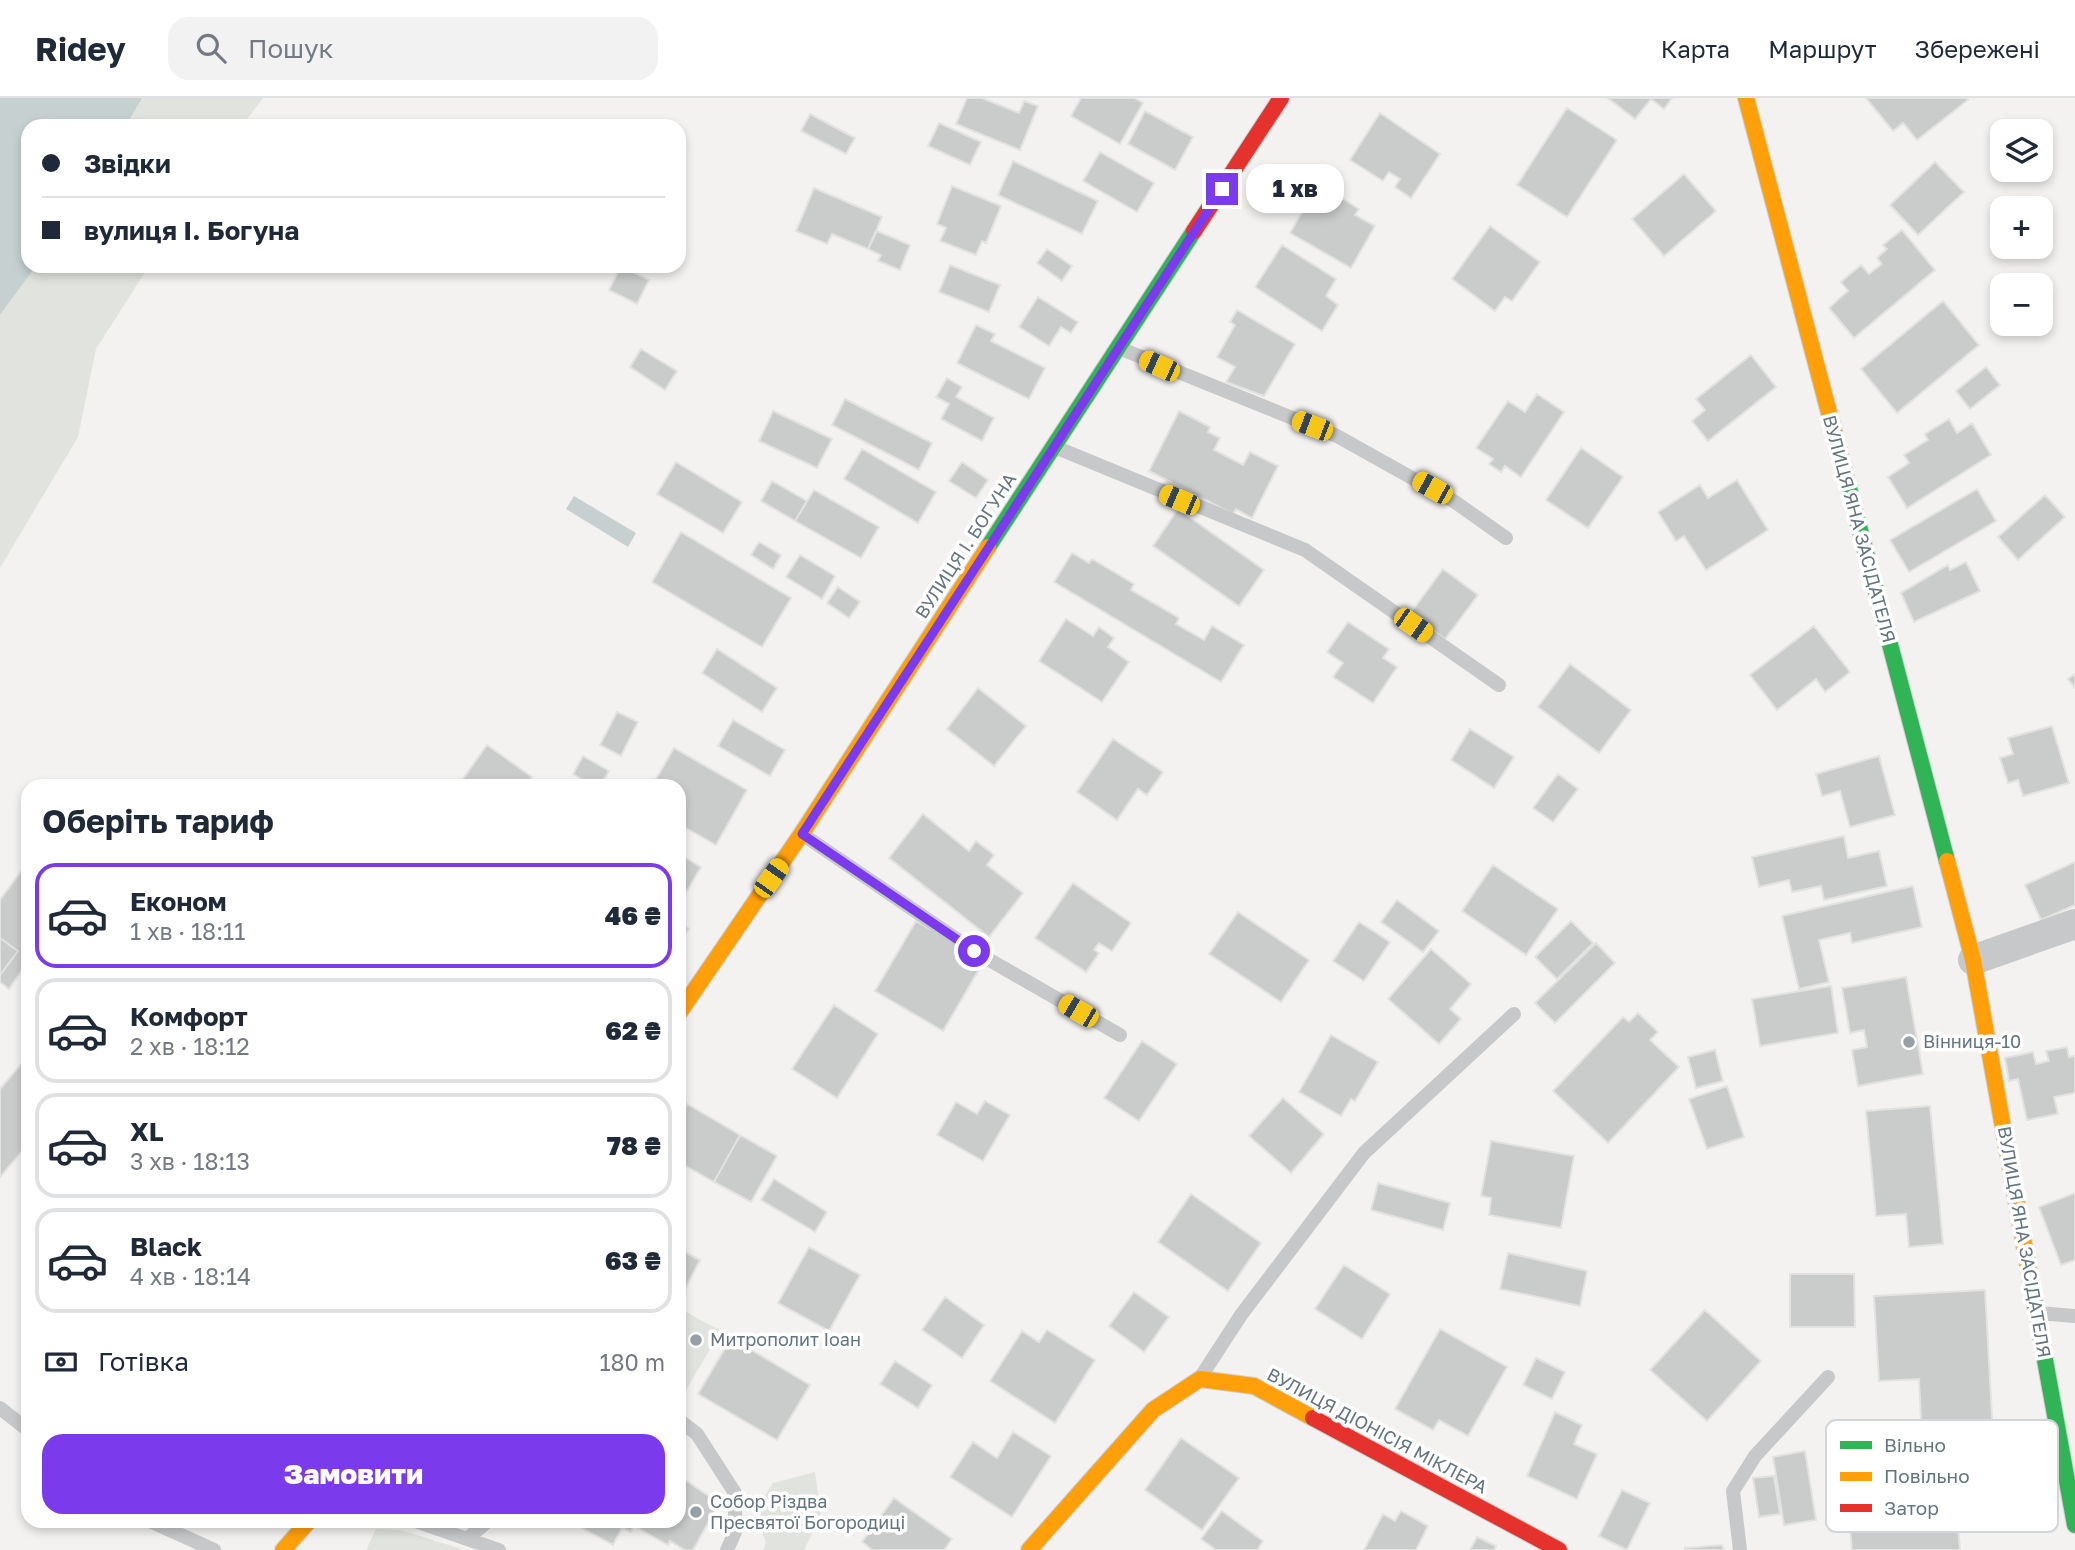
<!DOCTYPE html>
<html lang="uk">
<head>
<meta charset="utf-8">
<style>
	body { margin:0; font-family:"Golos Text",sans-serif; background:#f2f2f3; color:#1f2937; height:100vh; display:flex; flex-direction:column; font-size:26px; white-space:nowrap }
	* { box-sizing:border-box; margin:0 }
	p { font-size:23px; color:#747a83 }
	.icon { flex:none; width:38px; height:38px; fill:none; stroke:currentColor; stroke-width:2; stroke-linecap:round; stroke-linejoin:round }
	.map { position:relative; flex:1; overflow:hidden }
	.details { position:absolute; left:21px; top:681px; width:665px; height:749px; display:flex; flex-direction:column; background:#fff; border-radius:21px; box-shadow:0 4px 10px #0003 }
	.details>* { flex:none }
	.top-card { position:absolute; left:21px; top:21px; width:665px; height:154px; border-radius:21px; box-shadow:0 4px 10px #0003; display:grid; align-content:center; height:154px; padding:0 21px; background:#fff }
	.controls { position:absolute; left:1990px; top:21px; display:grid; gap:14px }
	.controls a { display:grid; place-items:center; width:63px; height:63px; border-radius:14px; background:#fff; box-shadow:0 4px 10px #0003; font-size:35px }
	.end { position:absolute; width:32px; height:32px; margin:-16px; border:9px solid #7c3aed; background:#fff; box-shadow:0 0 0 4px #fff }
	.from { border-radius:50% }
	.bubble { position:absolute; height:49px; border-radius:21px; background:#fff; box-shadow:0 4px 10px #0003; font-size:23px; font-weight:800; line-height:49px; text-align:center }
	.car { position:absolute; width:21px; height:42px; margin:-21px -10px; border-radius:9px; box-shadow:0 0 5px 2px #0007; background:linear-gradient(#f5c518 24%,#345 0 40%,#f5c518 0 76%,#345 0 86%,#f5c518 0) }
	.top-card b { display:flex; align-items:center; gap:24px; height:66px; font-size:26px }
	.top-card b+b { border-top:2px solid #e0e1e3 }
	.top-card i { width:18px; height:18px; background:#1f2937 }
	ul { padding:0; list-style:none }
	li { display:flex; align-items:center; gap:21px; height:105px; margin:0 14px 10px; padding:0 7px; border:4px solid #e0e1e3; border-radius:21px }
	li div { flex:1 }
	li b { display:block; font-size:26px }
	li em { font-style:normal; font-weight:800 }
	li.current { border-color:#7c3aed }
	li>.icon { width:63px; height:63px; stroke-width:1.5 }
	h2 { padding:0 21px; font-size:32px; line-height:84px }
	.pay { display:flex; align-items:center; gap:18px; height:77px; padding:0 21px; font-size:26px }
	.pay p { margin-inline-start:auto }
	.primary-button { display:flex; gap:14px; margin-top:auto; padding:14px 21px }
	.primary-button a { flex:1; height:80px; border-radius:21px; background:#7c3aed; color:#fff; font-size:28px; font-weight:800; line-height:80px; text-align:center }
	header { display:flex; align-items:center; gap:42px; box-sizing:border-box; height:98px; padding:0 35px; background:#fff; border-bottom:2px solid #e0e1e3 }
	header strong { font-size:33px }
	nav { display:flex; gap:38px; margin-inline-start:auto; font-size:24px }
	.search { width:490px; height:63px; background:#f2f2f3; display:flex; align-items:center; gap:18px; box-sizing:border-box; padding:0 24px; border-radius:21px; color:#747a83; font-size:26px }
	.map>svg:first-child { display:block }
</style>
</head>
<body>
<header>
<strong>Ridey</strong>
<div class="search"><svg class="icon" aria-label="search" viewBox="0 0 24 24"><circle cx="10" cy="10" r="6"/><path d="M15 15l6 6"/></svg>Пошук</div>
<nav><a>Карта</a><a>Маршрут</a><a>Збережені</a></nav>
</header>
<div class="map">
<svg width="2075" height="1452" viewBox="0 0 2075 1452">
	<rect width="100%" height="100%" fill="#f3f2f0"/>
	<path fill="#e1e4de" d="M 142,0 L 263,0 L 242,28 L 126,28 Z
		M 36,168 L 149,168 L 96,251 L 78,339 L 0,470 L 0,217 Z
		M 679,1210 L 721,1233 L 680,1302 L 679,1301 Z
		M 815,1374 L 821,1417 L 804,1452 L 763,1452 L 766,1445 L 755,1413 L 773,1385 Z
		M 376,1431 L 401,1432 L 465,1452 L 366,1452 Z"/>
	<path fill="#c6d0d1" d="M 0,0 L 142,0 L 126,28 L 28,28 L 28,168 L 36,168 L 0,217 Z
		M 574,398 L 636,435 L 628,449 L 566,411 Z"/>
	<path fill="#cacbcb" stroke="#e2e2e0" stroke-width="2" d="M 967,0 L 982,0 L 1019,15 L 1024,3 L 1038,8 L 1020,52 L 956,26 Z
		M 1081,0 L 1134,0 L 1143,5 L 1120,46 L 1071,18 Z
		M 1608,0 L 1672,0 L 1664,11 L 1651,1 L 1635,21 Z
		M 1866,0 L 1966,0 L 1968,2 L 1917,42 L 1903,25 L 1893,33 Z
		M 1567,10 L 1617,42 L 1567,119 L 1517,87 Z
		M 1145,13 L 1193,39 L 1175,72 L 1128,46 Z
		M 1380,15 L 1440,56 L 1411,100 L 1395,89 L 1400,81 L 1389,74 L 1383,83 L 1350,62 Z
		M 810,16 L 855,40 L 846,56 L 801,33 Z
		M 939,25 L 981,44 L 970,67 L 928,48 Z
		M 1100,54 L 1154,85 L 1137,114 L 1083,83 Z
		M 1013,63 L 1098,103 L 1082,136 L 998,97 Z
		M 1935,64 L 1964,94 L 1918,137 L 1890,107 Z
		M 1684,76 L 1716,113 L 1664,158 L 1632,121 Z
		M 952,88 L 1001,108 L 986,145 L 982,143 L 976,157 L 940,143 L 946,130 L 937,126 Z
		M 814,90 L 882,119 L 868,151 L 832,136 L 827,146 L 796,133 Z
		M 1315,92 L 1335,103 L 1338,98 L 1359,111 L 1355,117 L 1375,128 L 1351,170 L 1290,135 Z
		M 1490,128 L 1540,164 L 1512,203 L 1505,199 L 1495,213 L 1452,181 Z
		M 1902,132 L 1935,172 L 1854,240 L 1829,210 L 1848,193 L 1841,184 L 1861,167 L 1869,176 L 1882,166 L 1877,160 L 1887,151 L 1883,147 Z
		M 877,133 L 910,147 L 900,172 L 878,163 L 881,157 L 868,151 Z
		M 1282,147 L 1336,181 L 1326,198 L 1338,207 L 1322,233 L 1255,189 Z
		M 1047,151 L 1072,168 L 1062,183 L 1037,165 Z
		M 950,167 L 1000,187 L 989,214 L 939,194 Z
		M 621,168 L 649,182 L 637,206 L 609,192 Z
		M 1038,199 L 1078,224 L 1071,235 L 1061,229 L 1049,248 L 1019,229 Z
		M 1943,203 L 1979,247 L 1897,315 L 1861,271 Z
		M 1237,212 L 1295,246 L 1264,298 L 1226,284 L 1235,269 L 1217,259 L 1235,227 L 1230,224 Z
		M 976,227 L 995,236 L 991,243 L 1045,270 L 1029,301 L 957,265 Z
		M 641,251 L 677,273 L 665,292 L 630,269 Z
		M 1751,257 L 1776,289 L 1708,343 L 1692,323 L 1705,312 L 1696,301 Z
		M 1986,269 L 2000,287 L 1970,311 L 1956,293 Z
		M 947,280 L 962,289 L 956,299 L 994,320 L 982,343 L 941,321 L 949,306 L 936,299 Z
		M 1537,296 L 1564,314 L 1521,379 L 1505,368 L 1501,374 L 1489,366 L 1493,361 L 1476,350 L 1508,303 L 1525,314 Z
		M 845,301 L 932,345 L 919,372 L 832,327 Z
		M 773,313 L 832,341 L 817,370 L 759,343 Z
		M 1179,313 L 1210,329 L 1208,334 L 1220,340 L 1214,352 L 1243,367 L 1250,354 L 1278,368 L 1252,420 L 1236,411 L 1233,416 L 1149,373 Z
		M 1949,321 L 1957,335 L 1972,325 L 1991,357 L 1907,410 L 1888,379 L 1909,365 L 1904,357 L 1928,342 L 1925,336 Z
		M 1581,350 L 1623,379 L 1588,430 L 1546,402 Z
		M 862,351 L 936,394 L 918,425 L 844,381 Z
		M 676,364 L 742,404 L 723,435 L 657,396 Z
		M 962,364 L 988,382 L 976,400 L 949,383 Z
		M 1737,382 L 1768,432 L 1706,472 L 1684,438 L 1676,443 L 1658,414 L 1700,387 L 1708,400 Z
		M 772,383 L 807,403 L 795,423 L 761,403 Z
		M 1977,391 L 1996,423 L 1909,474 L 1890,442 Z
		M 814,392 L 879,429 L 861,460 L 795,423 Z
		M 2045,397 L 2065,419 L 2018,462 L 1998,439 Z
		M 1178,411 L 1264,472 L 1239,508 L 1153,448 Z
		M 681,434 L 791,500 L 762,549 L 652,484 Z
		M 759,444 L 781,457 L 773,471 L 751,457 Z
		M 1072,455 L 1089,465 L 1092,461 L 1134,486 L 1131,492 L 1179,520 L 1176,526 L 1204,542 L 1212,528 L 1244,547 L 1221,584 L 1054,484 Z
		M 800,457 L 835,478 L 822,501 L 786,479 Z
		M 1966,464 L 1980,493 L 1914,524 L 1901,495 L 1948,467 L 1950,472 Z
		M 1443,471 L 1478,497 L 1445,541 L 1410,516 Z
		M 838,489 L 860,504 L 849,520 L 827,505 Z
		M 1066,521 L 1093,538 L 1099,529 L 1114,540 L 1108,549 L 1129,564 L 1102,604 L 1039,563 Z
		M 1348,524 L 1389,551 L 1383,560 L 1397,569 L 1373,605 L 1333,579 L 1343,565 L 1327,554 Z
		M 1814,528 L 1850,574 L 1825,594 L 1816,581 L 1777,612 L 1750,577 Z
		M 717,551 L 777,590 L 762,614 L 702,575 Z
		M 1570,566 L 1631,612 L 1599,655 L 1538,609 Z
		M 2075,576 L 2075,590 L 2068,581 Z
		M 978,590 L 1026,628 L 994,668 L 947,631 Z
		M 617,614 L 638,624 L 621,658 L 600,647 Z
		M 733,622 L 785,652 L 770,678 L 718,648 Z
		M 2052,628 L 2069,685 L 2023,698 L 2018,682 L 2008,685 L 2000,660 L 2013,656 L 2008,640 Z
		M 1470,631 L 1514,659 L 1494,690 L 1451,662 Z
		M 1113,641 L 1163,674 L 1147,697 L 1138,691 L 1117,722 L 1077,694 Z
		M 487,647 L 532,679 L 526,688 L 458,688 Z
		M 674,650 L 747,692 L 716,747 L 679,726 L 679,688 L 652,688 Z
		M 583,658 L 609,673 L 600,688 L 593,688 L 573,676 Z
		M 1879,658 L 1895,717 L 1850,729 L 1840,693 L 1822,698 L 1816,676 Z
		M 1558,676 L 1578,691 L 1553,724 L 1533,710 Z
		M 923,716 L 969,753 L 976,743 L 994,757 L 987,767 L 1023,795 L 989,839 L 889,760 Z
		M 1844,738 L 1848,760 L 1879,753 L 1887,788 L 1824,802 L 1821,788 L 1792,794 L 1789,782 L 1759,789 L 1752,759 Z
		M 679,756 L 701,769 L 687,793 L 679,788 Z
		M 28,764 L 28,871 L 25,868 L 9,891 L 0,884 L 0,877 L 18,853 L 0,840 L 0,802 Z
		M 2075,764 L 2075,807 L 2041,822 L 2025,787 Z
		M 1493,767 L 1558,811 L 1526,857 L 1462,813 Z
		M 1073,785 L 1131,825 L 1112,853 L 1099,845 L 1094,852 L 1099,855 L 1086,874 L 1035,840 Z
		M 1913,788 L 1922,829 L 1852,845 L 1850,835 L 1819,842 L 1829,884 L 1799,891 L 1782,818 Z
		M 1397,802 L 1439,833 L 1423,854 L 1381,824 Z
		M 1238,814 L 1309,862 L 1281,904 L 1209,856 Z
		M 679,823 L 689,831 L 679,843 Z
		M 916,823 L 984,863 L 943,933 L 875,893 Z
		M 1571,823 L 1593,845 L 1557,881 L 1535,859 Z
		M 1359,824 L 1390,844 L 1364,883 L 1333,863 Z
		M 0,840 L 18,853 L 0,877 Z
		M 1596,845 L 1615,865 L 1555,925 L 1535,905 Z
		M 1431,851 L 1471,886 L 1450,911 L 1461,921 L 1439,946 L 1388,901 Z
		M 1906,879 L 1923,976 L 1858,988 L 1852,952 L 1867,949 L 1864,932 L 1850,935 L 1842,890 Z
		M 1831,888 L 1838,935 L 1760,948 L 1752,901 Z
		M 834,907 L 878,936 L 837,1000 L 792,971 Z
		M 1638,915 L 1658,934 L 1650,942 L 1679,969 L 1608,1045 L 1553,993 L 1623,919 L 1629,924 Z
		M 1331,937 L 1378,964 L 1355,1003 L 1351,1001 L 1341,1018 L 1299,994 Z
		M 1142,943 L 1177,966 L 1139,1023 L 1104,1000 Z
		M 2067,949 L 2069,959 L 2075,958 L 2075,995 L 2054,999 L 2058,1016 L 2027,1022 L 2018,981 L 2009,983 L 2005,960 L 2033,954 L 2036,966 L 2049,963 L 2046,953 Z
		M 1715,952 L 1723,983 L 1696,990 L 1688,959 Z
		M 28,958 L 28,1046 L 0,1079 L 0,991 Z
		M 1727,988 L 1744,1039 L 1707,1051 L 1689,1001 Z
		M 1283,1000 L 1324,1036 L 1291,1075 L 1249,1038 Z
		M 985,1003 L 1010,1017 L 983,1063 L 937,1037 L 956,1004 L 977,1016 Z
		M 687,1006 L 740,1037 L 714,1084 L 679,1064 L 679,1020 Z
		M 1930,1008 L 1943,1146 L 1909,1149 L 1906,1116 L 1876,1118 L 1866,1013 Z
		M 740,1037 L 777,1058 L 751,1104 L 714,1084 Z
		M 1491,1043 L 1574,1058 L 1561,1130 L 1489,1117 L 1491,1100 L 1481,1098 Z
		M 774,1081 L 827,1114 L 815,1134 L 761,1102 Z
		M 1378,1085 L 1450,1105 L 1443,1132 L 1371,1112 Z
		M 2075,1095 L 2075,1162 L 2061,1167 L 2039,1109 Z
		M 1191,1096 L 1261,1145 L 1228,1193 L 1158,1144 Z
		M 809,1149 L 860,1177 L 829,1233 L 778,1205 Z
		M 679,1151 L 700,1162 L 682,1197 L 679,1195 Z
		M 1508,1155 L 1587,1173 L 1580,1208 L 1500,1191 Z
		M 1344,1167 L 1390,1196 L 1362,1241 L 1315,1211 Z
		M 1790,1176 L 1854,1176 L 1855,1229 L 1790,1229 Z
		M 1985,1192 L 1993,1337 L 1922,1341 L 1919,1281 L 1879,1283 L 1874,1198 Z
		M 1134,1194 L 1169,1219 L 1144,1254 L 1109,1228 Z
		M 945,1199 L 984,1227 L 962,1260 L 922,1232 Z
		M 1705,1212 L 1761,1263 L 1707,1323 L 1650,1272 Z
		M 1440,1231 L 1507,1269 L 1468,1338 L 1439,1322 L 1433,1332 L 1395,1311 Z
		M 1047,1232 L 1095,1262 L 1055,1325 L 990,1283 L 1022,1233 L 1039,1244 Z
		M 731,1240 L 810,1287 L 777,1342 L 698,1296 Z
		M 1536,1260 L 1565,1274 L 1552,1301 L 1523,1287 Z
		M 895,1263 L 932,1287 L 918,1310 L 880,1286 Z
		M 1555,1314 L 1582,1327 L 1574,1346 L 1597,1356 L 1577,1401 L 1527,1378 Z
		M 1013,1334 L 1051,1358 L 1012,1419 L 950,1379 L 973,1344 L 997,1360 Z
		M 1181,1340 L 1239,1380 L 1202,1432 L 1145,1392 Z
		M 1805,1353 L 1816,1422 L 1784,1427 L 1773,1359 Z
		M 1919,1364 L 1920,1376 L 1987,1372 L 1990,1414 L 1957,1416 L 1960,1452 L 1852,1452 L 1850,1430 L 1877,1429 L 1873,1367 Z
		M 679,1378 L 719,1405 L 693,1452 L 685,1452 L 670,1443 L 668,1447 L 634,1428 L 631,1434 L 622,1430 L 613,1447 L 569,1423 L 679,1423 Z
		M 1774,1378 L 1780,1416 L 1759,1419 L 1753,1380 Z
		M 1622,1392 L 1650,1405 L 1627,1452 L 1599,1438 Z
		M 894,1400 L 952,1441 L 944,1452 L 873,1452 L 862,1444 Z
		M 1222,1413 L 1263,1443 L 1257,1452 L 1216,1452 L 1201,1441 Z
		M 1401,1413 L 1428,1428 L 1416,1452 L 1364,1452 L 1383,1416 L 1395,1423 Z
		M 1477,1439 L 1496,1448 L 1494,1452 L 1470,1452 Z
		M 1722,1447 L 1723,1452 L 1685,1452 L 1685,1450 Z"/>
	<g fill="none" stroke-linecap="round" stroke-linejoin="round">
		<g stroke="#cfd0d0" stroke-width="18">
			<path id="fast" d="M 1847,383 L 1947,763
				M 988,449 L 1194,133
				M 2029,1174 L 2075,1427"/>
		</g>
		<g stroke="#cfd0d0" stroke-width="18">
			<path id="slow" d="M 1746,0 L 1847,383
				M 1947,763 L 1973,862 L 2029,1174
				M 679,915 L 802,735 L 988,449
				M 283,1452 L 309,1423
				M 1029,1452 L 1153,1312 L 1200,1281 L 1254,1288 L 1313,1320"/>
		</g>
		<g stroke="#cfd0d0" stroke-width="18">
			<path id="jam" d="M 1194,133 L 1281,0
				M 1313,1320 L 1559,1452"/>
		</g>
		<path stroke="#c7c8c9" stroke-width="14" d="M 1119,250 L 1337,338 L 1455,404 L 1506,440
			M 1055,349 L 1305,452 L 1499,587
			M 802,736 L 974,853 L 1120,937
			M 2038,1215 L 2075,1218
			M 1202,1277 L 1241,1217 L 1364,1055 L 1514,916
			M 0,1310 L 28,1332
			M 679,1322 L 697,1336 L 735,1395 L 735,1434 L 727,1452
			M 150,1423 L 214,1452
			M 415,1423 L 499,1452
			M 467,1441 L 488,1423
			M 1740,1452 L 1733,1393 L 1755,1358 L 1828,1279"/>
		<path stroke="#c7c8c9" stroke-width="30" d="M 1973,862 L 2075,826"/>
		<use href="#fast" stroke="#30b455" stroke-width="16"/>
		<use href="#slow" stroke="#ff9f0a" stroke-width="16"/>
		<use href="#jam" stroke="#e5322d" stroke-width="16"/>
	</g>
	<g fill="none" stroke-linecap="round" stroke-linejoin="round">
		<path stroke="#7c3aed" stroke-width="9" d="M 974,853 L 802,736 L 1222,91"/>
	</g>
	<g fill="#95a1a7" stroke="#fff" stroke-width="2.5">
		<circle cx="1909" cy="944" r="7"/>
		<circle cx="696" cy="1242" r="7"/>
		<circle cx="696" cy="1414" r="7"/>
	</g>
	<g text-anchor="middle" stroke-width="7" stroke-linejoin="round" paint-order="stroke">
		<g font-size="18" fill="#637580" stroke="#fff">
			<text transform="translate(1859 431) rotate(75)" y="6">ВУЛИЦЯ ЯНА ЗАСІДАТЕЛЯ</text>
			<text transform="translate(966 448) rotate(-57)" y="6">ВУЛИЦЯ І. БОГУНА</text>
			<text transform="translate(2024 1144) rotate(80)" y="6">ВУЛИЦЯ ЯНА ЗАСІДАТЕЛЯ</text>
			<text transform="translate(1377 1333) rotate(28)" y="6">ВУЛИЦЯ ДІОНІСІЯ МІКЛЕРА</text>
		</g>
		<g font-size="18" fill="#637580" stroke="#fff" text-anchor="start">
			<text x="1923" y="950">Вінниця-10</text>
			<text x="710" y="1248">Митрополит Іоан</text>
			<text x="710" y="1410">Собор Різдва<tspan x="710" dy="21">Пресвятої Богородиці</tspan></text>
		</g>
	</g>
	<rect x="1826" y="1322" width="232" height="112" rx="10" fill="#fff" stroke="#d0d6d9" stroke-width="2"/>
	<rect x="1840" y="1343" width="32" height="8" fill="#30b455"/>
	<rect x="1840" y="1374" width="32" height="9" fill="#ff9f0a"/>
	<rect x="1840" y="1406" width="32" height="8" fill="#e5322d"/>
	<g font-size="19" fill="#637580">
		<text x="1884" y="1354">Вільно</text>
		<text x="1884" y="1385">Повільно</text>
		<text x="1884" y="1417">Затор</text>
	</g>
</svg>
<div class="controls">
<a><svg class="icon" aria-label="layers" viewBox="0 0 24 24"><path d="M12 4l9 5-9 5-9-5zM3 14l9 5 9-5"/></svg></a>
<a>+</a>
<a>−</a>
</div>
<i class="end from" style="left:974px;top:853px"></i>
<i class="end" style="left:1222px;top:91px"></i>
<div class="bubble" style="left:1246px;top:66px;width:98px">1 хв</div>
<i class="car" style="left:1159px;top:268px;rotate:294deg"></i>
<i class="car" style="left:1312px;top:328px;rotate:291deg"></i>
<i class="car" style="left:1432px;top:390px;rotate:299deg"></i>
<i class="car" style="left:1179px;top:402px;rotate:293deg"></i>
<i class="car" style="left:1413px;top:527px;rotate:125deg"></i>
<i class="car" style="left:771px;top:780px;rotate:35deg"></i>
<i class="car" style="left:1078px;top:913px;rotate:300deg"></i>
<div class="top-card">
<b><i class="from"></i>Звідки</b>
<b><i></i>вулиця І. Богуна</b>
</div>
<section class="details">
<h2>Оберіть тариф</h2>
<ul>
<li class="current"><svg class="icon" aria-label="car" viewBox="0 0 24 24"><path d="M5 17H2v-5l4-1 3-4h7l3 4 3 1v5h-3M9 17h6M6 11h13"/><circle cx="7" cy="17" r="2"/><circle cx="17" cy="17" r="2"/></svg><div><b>Економ</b><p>1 хв · 18:11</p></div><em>46 ₴</em></li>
<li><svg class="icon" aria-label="car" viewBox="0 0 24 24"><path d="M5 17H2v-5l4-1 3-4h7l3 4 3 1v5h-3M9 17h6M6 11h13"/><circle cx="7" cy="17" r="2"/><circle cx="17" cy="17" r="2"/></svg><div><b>Комфорт</b><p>2 хв · 18:12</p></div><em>62 ₴</em></li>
<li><svg class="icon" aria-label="car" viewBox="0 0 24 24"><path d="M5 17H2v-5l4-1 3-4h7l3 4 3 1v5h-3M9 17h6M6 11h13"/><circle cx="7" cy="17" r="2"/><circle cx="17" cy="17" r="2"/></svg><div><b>XL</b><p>3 хв · 18:13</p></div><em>78 ₴</em></li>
<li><svg class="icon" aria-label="car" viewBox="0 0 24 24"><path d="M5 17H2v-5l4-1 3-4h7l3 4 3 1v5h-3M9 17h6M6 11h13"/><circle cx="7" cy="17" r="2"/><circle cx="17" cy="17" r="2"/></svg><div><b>Black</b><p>4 хв · 18:14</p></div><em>63 ₴</em></li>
</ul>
<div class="pay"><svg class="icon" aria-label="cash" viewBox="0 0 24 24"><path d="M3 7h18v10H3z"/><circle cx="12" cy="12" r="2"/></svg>Готівка<p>180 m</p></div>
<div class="primary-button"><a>Замовити</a></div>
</section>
</div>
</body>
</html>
